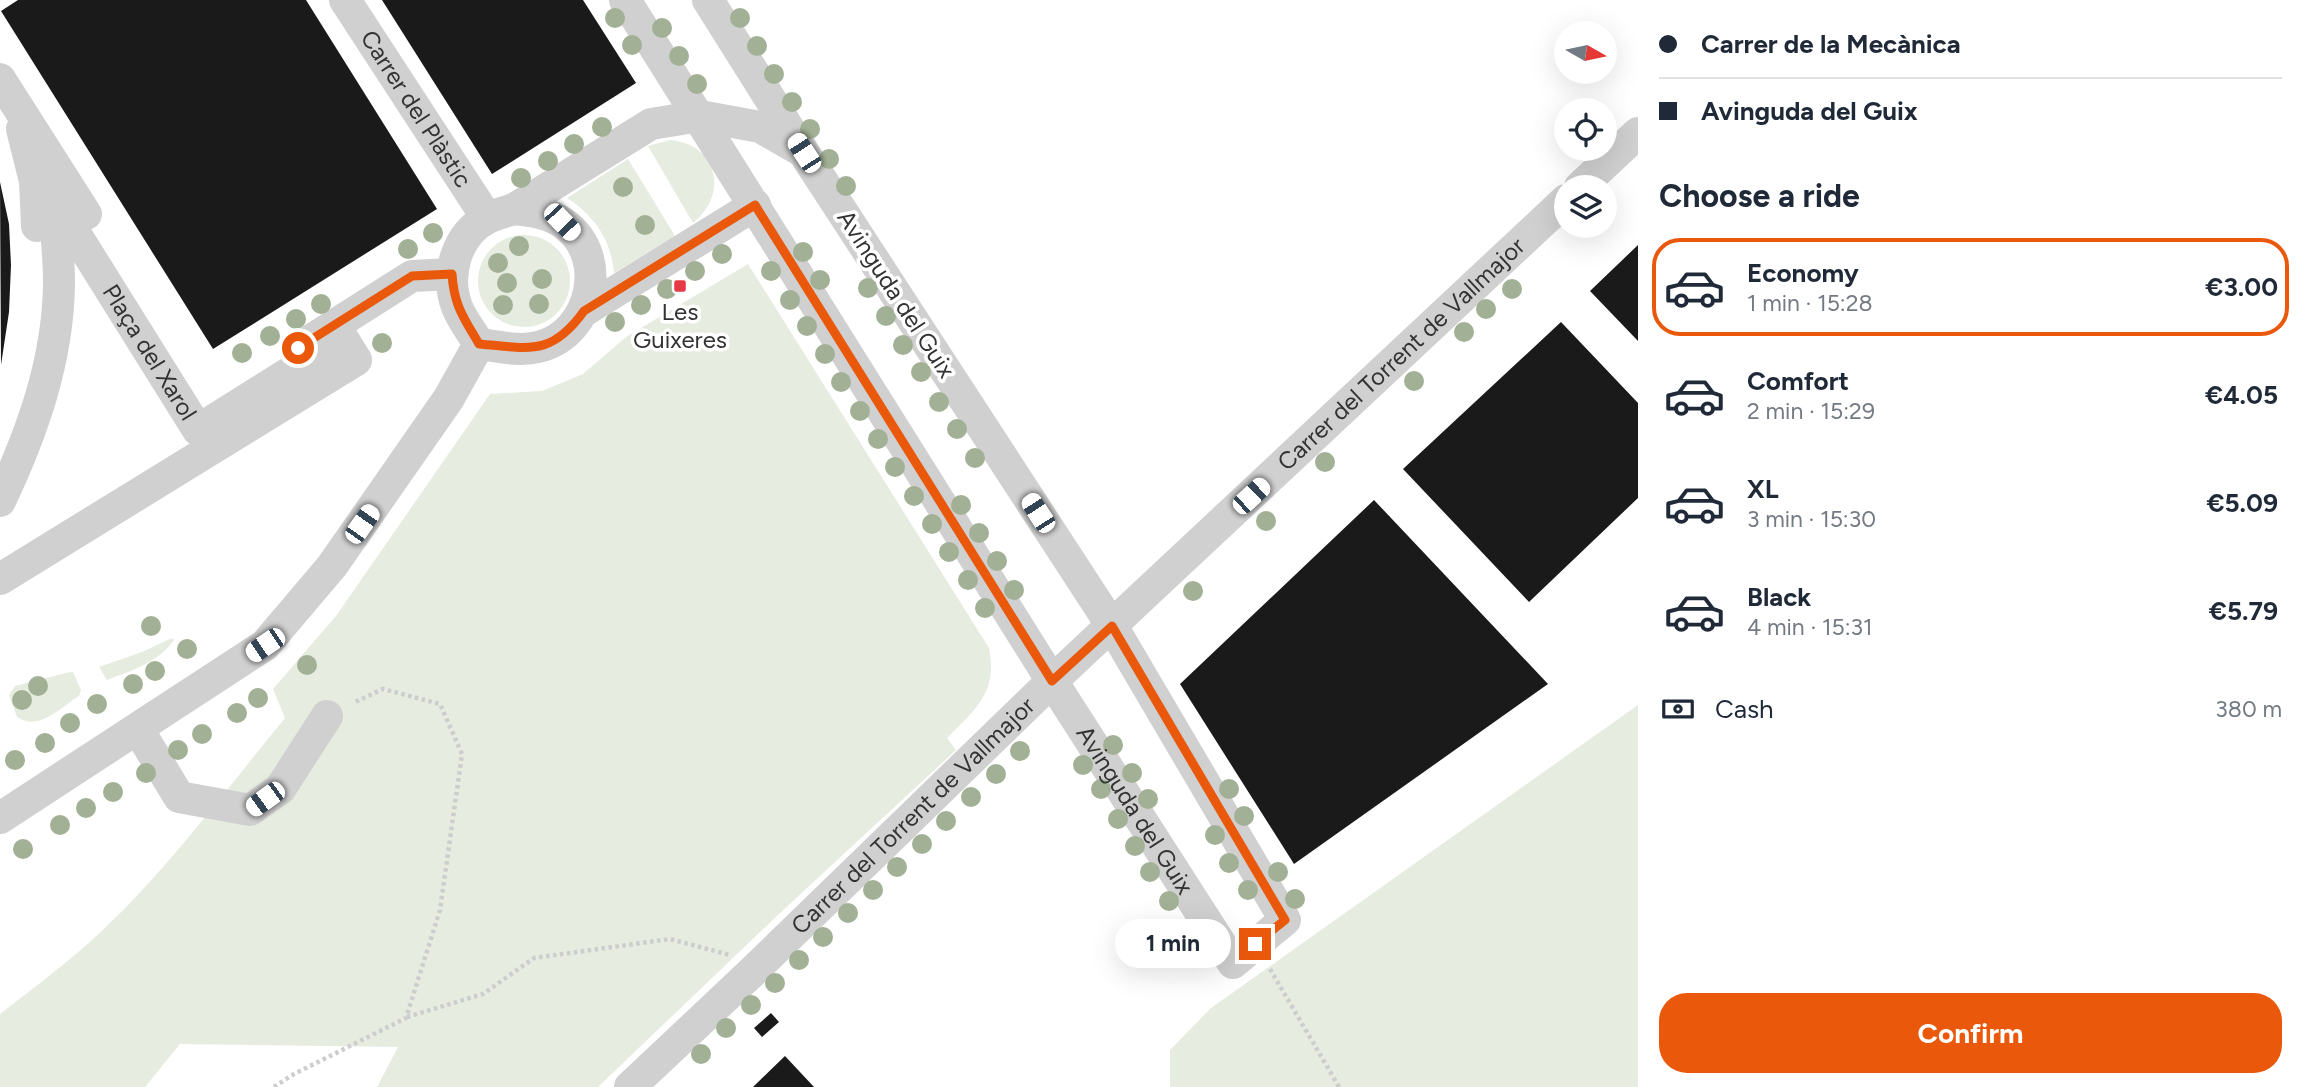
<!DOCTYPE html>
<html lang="en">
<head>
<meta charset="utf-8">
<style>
	body { margin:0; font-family:Figtree,sans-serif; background:#f2f2f3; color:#1f2937; height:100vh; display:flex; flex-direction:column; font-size:26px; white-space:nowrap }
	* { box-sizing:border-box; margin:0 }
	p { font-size:23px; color:#747a83 }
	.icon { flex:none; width:38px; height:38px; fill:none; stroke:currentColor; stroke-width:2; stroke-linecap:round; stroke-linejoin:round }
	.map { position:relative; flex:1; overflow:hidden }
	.panel { display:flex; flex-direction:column; background:#fff; width:665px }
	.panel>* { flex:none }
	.hud { display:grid; align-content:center; height:154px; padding:0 21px; background:#fff }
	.needle { width:46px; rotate:99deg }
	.fabs { position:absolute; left:1554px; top:21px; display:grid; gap:14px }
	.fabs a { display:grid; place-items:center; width:63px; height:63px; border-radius:50%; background:#fff; box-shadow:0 7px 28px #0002; font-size:35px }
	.end { position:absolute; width:32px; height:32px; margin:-16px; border:9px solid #ea580c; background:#fff; box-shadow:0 0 0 4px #fff }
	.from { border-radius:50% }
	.bubble { position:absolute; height:49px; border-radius:24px; background:#fff; box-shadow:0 7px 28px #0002; font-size:23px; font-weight:700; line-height:49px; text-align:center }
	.car { position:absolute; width:21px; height:42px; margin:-21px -10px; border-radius:9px; box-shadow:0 0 5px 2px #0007; background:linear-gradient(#fff 24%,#345 0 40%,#fff 0 76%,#345 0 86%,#fff 0) }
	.hud b { display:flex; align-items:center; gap:24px; height:66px; font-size:26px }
	.hud b+b { border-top:2px solid #e0e1e3 }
	.hud i { width:18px; height:18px; background:#1f2937 }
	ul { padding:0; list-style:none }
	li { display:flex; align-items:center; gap:21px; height:98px; margin:0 14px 10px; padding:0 7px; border:4px solid transparent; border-radius:28px }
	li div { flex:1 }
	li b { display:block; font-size:26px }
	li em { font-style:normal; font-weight:700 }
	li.on { border-color:#ea580c }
	li>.icon { width:63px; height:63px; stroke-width:1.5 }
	h2 { padding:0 21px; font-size:32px; line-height:84px }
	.pay { display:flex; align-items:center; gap:18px; height:77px; padding:0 21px; font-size:26px }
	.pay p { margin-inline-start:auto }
	.primary-button { display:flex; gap:14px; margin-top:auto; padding:14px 21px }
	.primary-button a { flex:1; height:80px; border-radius:28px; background:#ea580c; color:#fff; font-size:28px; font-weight:700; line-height:80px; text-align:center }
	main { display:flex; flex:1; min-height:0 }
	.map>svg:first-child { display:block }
</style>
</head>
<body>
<main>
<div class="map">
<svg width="1638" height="1087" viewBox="0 0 1638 1087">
	<rect width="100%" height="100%" fill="#fff"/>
	<path fill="#e6ecdf" d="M 670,140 C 718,144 729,194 693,223 L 648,146 Z
		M 628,159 L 675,236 L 614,273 C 611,240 595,216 567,198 Z
		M478 281a46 46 0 1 1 92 0a46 46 0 1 1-92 0Z
		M 748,264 L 989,648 C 998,692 976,709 947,738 L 956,750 L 780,913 L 598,1087 L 377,1087 L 398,1047 L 180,1044 L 145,1087 L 0,1087 L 0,1014 C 31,990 63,966 92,940 C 163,876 224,792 285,718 L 273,689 L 336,616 L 490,394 L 542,391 L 583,374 L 626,337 Z
		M 172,638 L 174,640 C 159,662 131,671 107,680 L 99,667 L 142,652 Z
		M 70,672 L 73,672 L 81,690 L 79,696 C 61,707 39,732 17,717 L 9,695 L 15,686 Z
		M 1638,705 L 1638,1087 L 1170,1087 L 1170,1050 L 1211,1008 Z"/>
	<path fill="#1a1a1a" d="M 18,0 L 306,0 L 437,209 L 213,349 L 1,11 Z
		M 382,0 L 583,0 L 636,83 L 492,174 Z
		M 0,182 L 9,224 L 11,265 L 9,312 L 1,365 Z
		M 1638,245 L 1638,341 L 1590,291 Z
		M 1561,322 L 1638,403 L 1638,498 L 1529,602 L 1403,469 Z
		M 1374,500 L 1548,684 L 1294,864 L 1180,684 Z
		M 771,1013 L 779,1022 L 762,1037 L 754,1028 Z
		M 785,1056 L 814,1087 L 753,1087 Z"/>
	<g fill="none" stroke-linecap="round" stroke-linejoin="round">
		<path stroke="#cdcdcd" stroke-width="4.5" stroke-dasharray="3.5 3.5" stroke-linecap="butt" d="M 1270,969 L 1339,1087
			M 407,1017 L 483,994 L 534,958 L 670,939 L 730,955
			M 274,1087 L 294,1074 L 406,1018 L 440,910 L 462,754 L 440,704 L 383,689 L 353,703"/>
		<g stroke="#d0d0d0" stroke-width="32">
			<path id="s1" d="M 345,0 L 487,218"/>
			<path id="s2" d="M 625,0 L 1052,681 L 1233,963 L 1285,920 L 1112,626 L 804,153 L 708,0"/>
			<path d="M 0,79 L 86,214"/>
			<path d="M 22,129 L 35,181 L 37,226"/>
			<path d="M 1580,187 L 1638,133"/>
			<path d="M 514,209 C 530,211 545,212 560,221 C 611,252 594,334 538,347 C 519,352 498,346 479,344 C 472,332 462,320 457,307 C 445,275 456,234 488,218 C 496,214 505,212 514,209 Z"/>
			<path d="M 514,209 L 651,124 L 700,116 L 760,127 L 800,150"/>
			<path d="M 584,311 L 755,205"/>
			<path d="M 311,340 L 412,276 L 452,274"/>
			<path id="s3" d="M 0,501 C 32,433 58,361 59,284 C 59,255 56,227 53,198 L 198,430 L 343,339 L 356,360 L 0,579"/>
			<path d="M 138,729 L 179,797 L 250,810 L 280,789 L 327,716"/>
			<path d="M 0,818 L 265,645 L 332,566 L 449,398 L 479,344"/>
			<path id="s4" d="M 630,1087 L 750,974 L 1052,681 L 1566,200"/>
		</g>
	</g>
	<g fill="#a2b095">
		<circle cx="615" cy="18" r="10"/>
		<circle cx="740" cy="18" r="10"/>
		<circle cx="662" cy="28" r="10"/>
		<circle cx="632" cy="45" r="10"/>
		<circle cx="757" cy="46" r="10"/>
		<circle cx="679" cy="56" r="10"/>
		<circle cx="774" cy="74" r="10"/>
		<circle cx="697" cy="84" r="10"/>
		<circle cx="792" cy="102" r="10"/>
		<circle cx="602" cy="127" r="10"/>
		<circle cx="810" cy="129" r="10"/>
		<circle cx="574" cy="144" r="10"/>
		<circle cx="829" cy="159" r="10"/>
		<circle cx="548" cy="161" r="10"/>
		<circle cx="521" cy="178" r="10"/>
		<circle cx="846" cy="186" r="10"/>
		<circle cx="623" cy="187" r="10"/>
		<circle cx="645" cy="225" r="10"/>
		<circle cx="433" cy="233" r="10"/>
		<circle cx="519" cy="246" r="10"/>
		<circle cx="408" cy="249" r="10"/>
		<circle cx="803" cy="252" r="10"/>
		<circle cx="722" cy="254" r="10"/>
		<circle cx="498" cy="263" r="10"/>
		<circle cx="695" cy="271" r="10"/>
		<circle cx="771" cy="271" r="10"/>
		<circle cx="542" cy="279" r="10"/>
		<circle cx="820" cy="280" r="10"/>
		<circle cx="507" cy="283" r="10"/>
		<circle cx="868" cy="288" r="10"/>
		<circle cx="667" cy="289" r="10"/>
		<circle cx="1512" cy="289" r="10"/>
		<circle cx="790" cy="300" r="10"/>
		<circle cx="321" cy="304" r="10"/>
		<circle cx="539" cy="304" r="10"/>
		<circle cx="503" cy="305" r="10"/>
		<circle cx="641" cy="305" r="10"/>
		<circle cx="1486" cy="309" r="10"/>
		<circle cx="886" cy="316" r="10"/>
		<circle cx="296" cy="319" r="10"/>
		<circle cx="615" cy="322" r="10"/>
		<circle cx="807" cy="326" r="10"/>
		<circle cx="1464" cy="332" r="10"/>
		<circle cx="270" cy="336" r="10"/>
		<circle cx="382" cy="343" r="10"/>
		<circle cx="903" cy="345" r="10"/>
		<circle cx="242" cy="353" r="10"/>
		<circle cx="825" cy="354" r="10"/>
		<circle cx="921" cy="372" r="10"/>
		<circle cx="1414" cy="381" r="10"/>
		<circle cx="841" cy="382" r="10"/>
		<circle cx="939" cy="402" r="10"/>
		<circle cx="860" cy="411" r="10"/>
		<circle cx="957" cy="429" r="10"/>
		<circle cx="878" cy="439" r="10"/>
		<circle cx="975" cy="458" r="10"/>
		<circle cx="1325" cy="462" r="10"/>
		<circle cx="895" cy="467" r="10"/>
		<circle cx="914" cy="496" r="10"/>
		<circle cx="961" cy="505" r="10"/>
		<circle cx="1266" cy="521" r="10"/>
		<circle cx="932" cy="524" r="10"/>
		<circle cx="979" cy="533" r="10"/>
		<circle cx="949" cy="552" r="10"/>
		<circle cx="997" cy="561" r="10"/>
		<circle cx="968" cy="580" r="10"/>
		<circle cx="1014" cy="590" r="10"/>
		<circle cx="1193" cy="591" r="10"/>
		<circle cx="985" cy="608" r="10"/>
		<circle cx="151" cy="626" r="10"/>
		<circle cx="187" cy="649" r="10"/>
		<circle cx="307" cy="665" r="10"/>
		<circle cx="155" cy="671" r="10"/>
		<circle cx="133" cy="684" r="10"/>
		<circle cx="38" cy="686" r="10"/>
		<circle cx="258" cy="698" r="10"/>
		<circle cx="22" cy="700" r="10"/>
		<circle cx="97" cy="704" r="10"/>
		<circle cx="237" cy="713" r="10"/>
		<circle cx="70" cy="723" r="10"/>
		<circle cx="202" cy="734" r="10"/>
		<circle cx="45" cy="743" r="10"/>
		<circle cx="1113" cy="745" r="10"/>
		<circle cx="178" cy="750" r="10"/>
		<circle cx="1020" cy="751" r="10"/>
		<circle cx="15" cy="760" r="10"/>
		<circle cx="1083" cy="765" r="10"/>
		<circle cx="146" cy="773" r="10"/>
		<circle cx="1132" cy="773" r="10"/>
		<circle cx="996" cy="774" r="10"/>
		<circle cx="1101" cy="789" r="10"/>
		<circle cx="1229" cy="789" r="10"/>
		<circle cx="113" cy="792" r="10"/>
		<circle cx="971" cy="797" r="10"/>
		<circle cx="1148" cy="799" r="10"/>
		<circle cx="86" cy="808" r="10"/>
		<circle cx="1244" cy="816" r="10"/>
		<circle cx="1118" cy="819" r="10"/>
		<circle cx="946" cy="821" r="10"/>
		<circle cx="60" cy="825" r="10"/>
		<circle cx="1215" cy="835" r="10"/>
		<circle cx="922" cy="844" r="10"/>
		<circle cx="1135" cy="846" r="10"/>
		<circle cx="23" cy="849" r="10"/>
		<circle cx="1229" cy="863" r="10"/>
		<circle cx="897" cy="867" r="10"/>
		<circle cx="1150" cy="872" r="10"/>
		<circle cx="1278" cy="872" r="10"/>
		<circle cx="873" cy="890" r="10"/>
		<circle cx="1248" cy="890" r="10"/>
		<circle cx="1295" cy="899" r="10"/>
		<circle cx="1169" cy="901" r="10"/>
		<circle cx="848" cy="913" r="10"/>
		<circle cx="1187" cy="929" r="10"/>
		<circle cx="823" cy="937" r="10"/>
		<circle cx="1202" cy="956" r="10"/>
		<circle cx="799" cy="960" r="10"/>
		<circle cx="775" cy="983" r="10"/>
		<circle cx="751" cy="1005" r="10"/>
		<circle cx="726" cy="1028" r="10"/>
		<circle cx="701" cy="1054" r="10"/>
	</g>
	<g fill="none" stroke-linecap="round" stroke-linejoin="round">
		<path stroke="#ea580c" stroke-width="9" d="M 298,348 L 412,276 L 452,274 C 454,306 464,318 479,344 C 529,348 551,357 584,311 L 755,205 L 1052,681 L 1112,626 L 1285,920 L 1255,944"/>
	</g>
	<rect fill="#e63946" stroke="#fff" stroke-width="2.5" x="673" y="279" width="14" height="14" rx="3.5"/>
	<g text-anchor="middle" stroke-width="7" stroke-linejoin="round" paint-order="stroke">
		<g font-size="24" fill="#333" stroke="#fff">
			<text dy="8" stroke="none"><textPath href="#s1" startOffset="130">Carrer del Plàstic</textPath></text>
			<text transform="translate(896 294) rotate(57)" y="8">Avinguda del Guix</text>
			<text dy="8" stroke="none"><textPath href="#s3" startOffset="495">Plaça del Xarol</textPath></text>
			<text dy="8" stroke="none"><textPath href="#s4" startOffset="1064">Carrer del Torrent de Vallmajor</textPath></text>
			<text dy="8" stroke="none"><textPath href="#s2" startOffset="957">Avinguda del Guix</textPath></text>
			<text dy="8" stroke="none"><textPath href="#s4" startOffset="392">Carrer del Torrent de Vallmajor</textPath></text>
		</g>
		<g font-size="24" fill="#333" stroke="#fff">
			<text x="680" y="320">Les<tspan x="680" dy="28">Guixeres</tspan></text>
		</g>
	</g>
</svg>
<div class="fabs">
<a><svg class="needle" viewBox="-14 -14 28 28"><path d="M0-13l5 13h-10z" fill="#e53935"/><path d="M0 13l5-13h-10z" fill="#747a83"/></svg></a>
<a><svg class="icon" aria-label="locate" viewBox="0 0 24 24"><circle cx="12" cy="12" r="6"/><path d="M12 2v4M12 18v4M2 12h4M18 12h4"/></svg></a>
<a><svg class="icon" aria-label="layers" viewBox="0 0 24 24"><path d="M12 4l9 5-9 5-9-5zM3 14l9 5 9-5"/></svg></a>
</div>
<i class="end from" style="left:298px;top:348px"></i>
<i class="end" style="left:1255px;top:944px"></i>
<div class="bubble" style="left:1115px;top:919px;width:116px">1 min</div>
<i class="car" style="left:804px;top:153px;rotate:327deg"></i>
<i class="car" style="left:562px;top:222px;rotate:136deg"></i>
<i class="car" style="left:1251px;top:496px;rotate:47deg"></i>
<i class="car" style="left:1038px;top:513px;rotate:327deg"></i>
<i class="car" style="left:362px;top:524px;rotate:35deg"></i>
<i class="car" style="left:265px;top:645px;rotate:236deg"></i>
<i class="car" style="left:265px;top:799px;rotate:234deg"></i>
</div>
<section class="panel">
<div class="hud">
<b><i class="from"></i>Carrer de la Mecànica</b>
<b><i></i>Avinguda del Guix</b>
</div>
<h2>Choose a ride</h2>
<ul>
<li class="on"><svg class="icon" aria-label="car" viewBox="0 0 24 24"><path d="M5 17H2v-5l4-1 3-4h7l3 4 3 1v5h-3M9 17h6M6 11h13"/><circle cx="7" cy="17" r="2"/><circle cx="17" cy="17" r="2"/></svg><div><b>Economy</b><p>1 min · 15:28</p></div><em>€3.00</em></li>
<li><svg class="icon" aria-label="car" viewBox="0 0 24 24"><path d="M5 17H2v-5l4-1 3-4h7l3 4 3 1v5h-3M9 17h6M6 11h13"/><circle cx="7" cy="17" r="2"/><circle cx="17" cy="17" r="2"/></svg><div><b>Comfort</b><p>2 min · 15:29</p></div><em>€4.05</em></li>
<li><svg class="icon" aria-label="car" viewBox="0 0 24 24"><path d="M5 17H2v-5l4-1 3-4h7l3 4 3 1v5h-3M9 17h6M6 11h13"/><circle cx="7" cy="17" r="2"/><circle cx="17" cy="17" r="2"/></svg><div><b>XL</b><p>3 min · 15:30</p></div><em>€5.09</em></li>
<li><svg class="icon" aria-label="car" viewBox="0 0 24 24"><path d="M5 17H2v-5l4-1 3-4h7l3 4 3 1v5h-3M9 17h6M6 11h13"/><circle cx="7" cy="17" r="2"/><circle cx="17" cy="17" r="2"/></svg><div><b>Black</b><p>4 min · 15:31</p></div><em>€5.79</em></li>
</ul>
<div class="pay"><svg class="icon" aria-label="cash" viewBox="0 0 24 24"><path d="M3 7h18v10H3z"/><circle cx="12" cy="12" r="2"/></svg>Cash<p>380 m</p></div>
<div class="primary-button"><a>Confirm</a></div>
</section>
</main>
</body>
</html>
